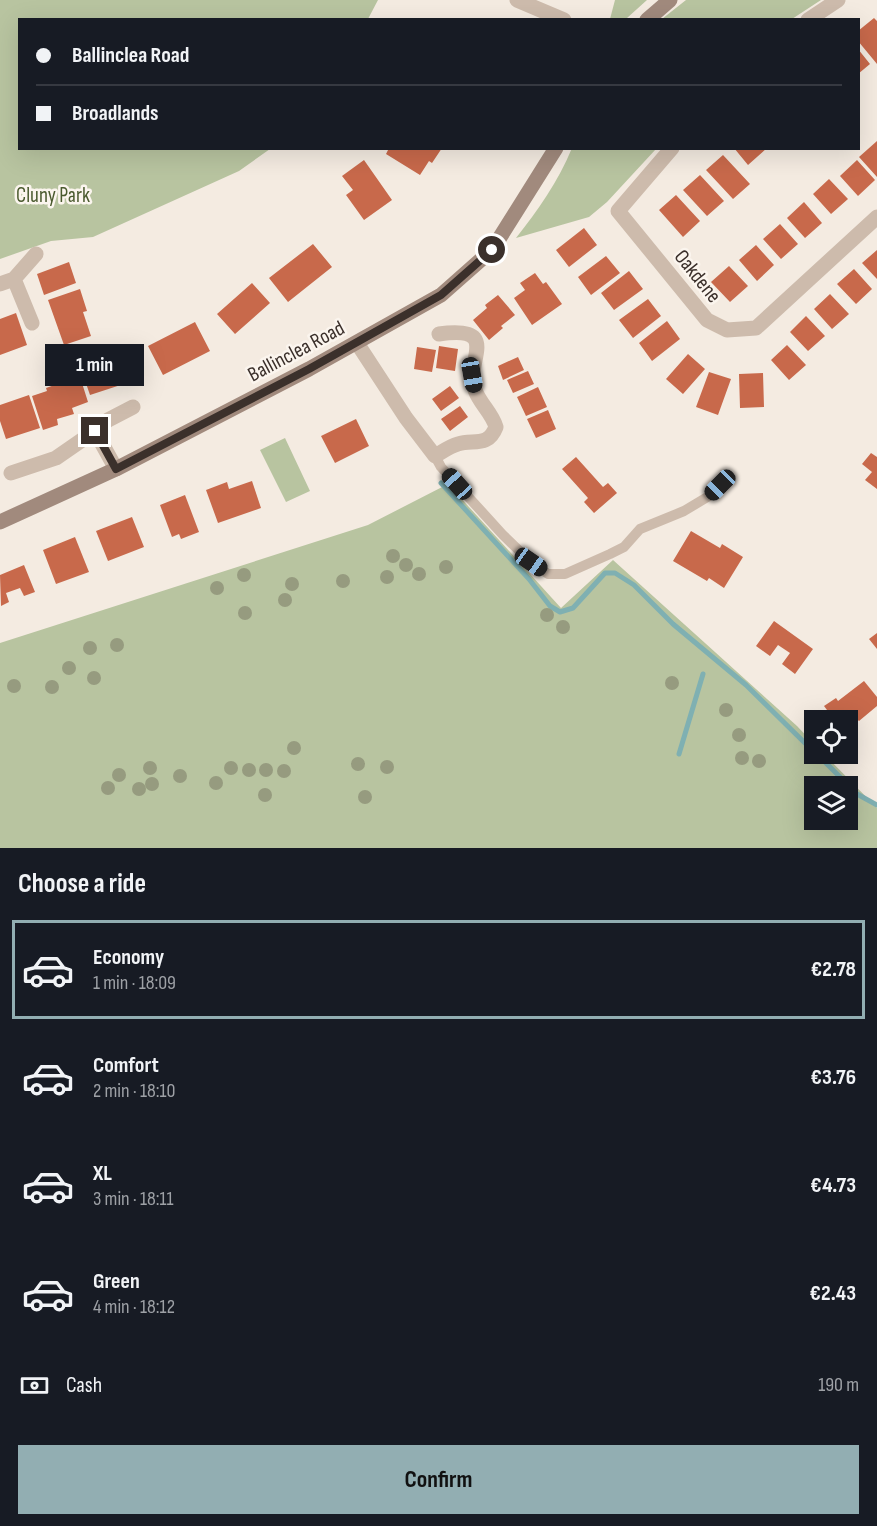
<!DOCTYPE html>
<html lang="en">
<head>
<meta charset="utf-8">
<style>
	body { margin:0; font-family:"Sofia Sans Condensed",sans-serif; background:#242831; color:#f1f3f6; height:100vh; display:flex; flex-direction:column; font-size:22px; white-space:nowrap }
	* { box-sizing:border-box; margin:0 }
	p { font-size:20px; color:#9ea1a6 }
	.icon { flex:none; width:33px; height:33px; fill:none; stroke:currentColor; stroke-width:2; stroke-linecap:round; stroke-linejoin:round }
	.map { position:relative; height:848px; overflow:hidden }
	.sheet { display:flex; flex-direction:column; background:#171b24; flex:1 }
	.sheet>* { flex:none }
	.hud { position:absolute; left:18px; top:18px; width:842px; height:132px; border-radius:0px; box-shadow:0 6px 24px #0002; display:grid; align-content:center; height:132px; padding:0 18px; background:#171b24 }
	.fabs { position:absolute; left:804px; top:710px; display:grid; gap:12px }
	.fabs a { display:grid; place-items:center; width:54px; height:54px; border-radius:0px; background:#171b24; box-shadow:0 6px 24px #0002; font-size:30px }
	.end { position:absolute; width:27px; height:27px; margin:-14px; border:8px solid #3b302b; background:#fff; box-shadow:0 0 0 3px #fff }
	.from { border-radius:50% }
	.bubble { position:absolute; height:42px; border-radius:0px; background:#171b24; box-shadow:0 6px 24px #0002; font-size:20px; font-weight:700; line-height:42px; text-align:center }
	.car { position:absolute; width:18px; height:36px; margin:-18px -9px; border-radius:8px; box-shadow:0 0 4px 2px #0007; background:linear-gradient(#222 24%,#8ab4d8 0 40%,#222 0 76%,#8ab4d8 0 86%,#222 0) }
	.hud b { display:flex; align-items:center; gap:21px; height:57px; font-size:22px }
	.hud b+b { border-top:2px solid #363941 }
	.hud i { width:15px; height:15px; background:#f1f3f6 }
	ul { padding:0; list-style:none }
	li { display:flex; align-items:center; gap:18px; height:99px; margin:0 12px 9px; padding:0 6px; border:3px solid transparent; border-radius:0px }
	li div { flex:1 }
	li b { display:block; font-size:22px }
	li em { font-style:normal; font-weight:700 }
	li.active { border-color:#92aeb2 }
	li>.icon { width:54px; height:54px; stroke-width:1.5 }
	h2 { padding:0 18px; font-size:27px; line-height:72px }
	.pay { display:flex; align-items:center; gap:15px; height:66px; padding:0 18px; font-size:22px }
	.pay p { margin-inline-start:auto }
	.cta { display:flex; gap:12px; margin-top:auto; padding:12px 18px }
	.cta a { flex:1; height:69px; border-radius:0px; background:#92aeb2; color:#111; font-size:24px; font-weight:700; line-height:69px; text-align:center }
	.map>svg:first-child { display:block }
</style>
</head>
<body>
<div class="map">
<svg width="877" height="848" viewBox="0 0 877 848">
	<rect width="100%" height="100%" fill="#f4ebe1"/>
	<path fill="#b8c4a0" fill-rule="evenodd" d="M 0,0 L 378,0 L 368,19 L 20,20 L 20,148 L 270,149 L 239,171 L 93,237 L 51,241 L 0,259 Z
		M 615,0 L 647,0 L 627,18 L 610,19 Z
		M 686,0 L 821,0 L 792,19 L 662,19 Z
		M 572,148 L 656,149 L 607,202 L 589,217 L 516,238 C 538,210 558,182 572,148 Z
		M 285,438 L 310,491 L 286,502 L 260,450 Z
		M 448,484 L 561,608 L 613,560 L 797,726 L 814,744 L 814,753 L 823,753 L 877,808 L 877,848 L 0,848 L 0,643 L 368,525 ZM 814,786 L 848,786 L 848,819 L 814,819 Z"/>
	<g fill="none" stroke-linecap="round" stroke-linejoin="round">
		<path stroke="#7fb0b2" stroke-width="5" d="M 441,483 L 529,579 L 550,606 L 560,612 L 573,608 L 605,573 L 615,573 L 634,585 L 673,624 L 746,685 L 814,752
			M 816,753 L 857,794 L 877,805
			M 679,754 L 703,674"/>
	</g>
	<path fill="#c8694b" d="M 874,18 L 877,21 L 877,64 L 858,41 L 858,31 Z
		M 858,49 L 870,64 L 858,74 Z
		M 877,141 L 877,177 L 859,157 Z
		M 389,148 L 442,148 L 432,163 L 429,161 L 420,175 L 386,154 Z
		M 734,148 L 767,148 L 748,165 Z
		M 723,155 L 750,184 L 733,199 L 706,170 Z
		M 364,160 L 392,200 L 364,220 L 346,195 L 353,190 L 342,176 Z
		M 857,160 L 875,180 L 858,196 L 840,176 Z
		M 700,175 L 724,201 L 707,216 L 683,190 Z
		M 829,179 L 848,199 L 831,214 L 813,194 Z
		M 676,195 L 700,221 L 683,237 L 659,210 Z
		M 804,202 L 822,223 L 805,238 L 787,218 Z
		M 780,224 L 798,244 L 781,259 L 763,239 Z
		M 584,228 L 597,245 L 569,267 L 556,250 Z
		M 313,244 L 332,267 L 288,302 L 269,278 Z
		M 756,245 L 774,265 L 757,281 L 739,260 Z
		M 877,250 L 877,279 L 862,263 Z
		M 606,256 L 620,273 L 591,295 L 578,277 Z
		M 69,262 L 76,283 L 44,295 L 37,274 Z
		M 729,266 L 748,286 L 730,302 L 711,282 Z
		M 854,269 L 872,289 L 856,304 L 837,284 Z
		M 629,271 L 643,289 L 614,310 L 601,293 Z
		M 535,273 L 543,284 L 546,282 L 562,304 L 532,325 L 514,298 L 525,290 L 520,283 Z
		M 252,283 L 270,303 L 235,334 L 217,314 Z
		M 80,289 L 87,311 L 83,312 L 91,336 L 64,345 L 48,300 Z
		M 830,294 L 849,314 L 832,329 L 814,309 Z
		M 498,295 L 515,315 L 501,326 L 503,328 L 489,340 L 473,320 L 487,308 L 485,305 Z
		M 648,299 L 661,316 L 633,338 L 619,320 Z
		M 16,313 L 27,345 L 0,355 L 0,319 Z
		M 806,316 L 825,336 L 808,351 L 790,332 Z
		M 667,321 L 680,339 L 652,361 L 639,343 Z
		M 195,322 L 210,351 L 163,375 L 148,346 Z
		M 787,345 L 806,365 L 789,380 L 771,360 Z
		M 128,346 L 139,379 L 90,395 L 79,363 Z
		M 439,346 L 458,349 L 455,371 L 436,368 Z
		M 417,347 L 436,350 L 432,372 L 414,369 Z
		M 688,354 L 705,369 L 683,394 L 666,379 Z
		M 518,357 L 524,370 L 503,380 L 498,366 Z
		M 75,361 L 88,402 L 72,408 L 74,414 L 57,419 L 58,425 L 43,430 L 32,396 L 47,391 L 46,388 L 63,382 L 58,366 Z
		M 528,371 L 534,384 L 513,393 L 507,380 Z
		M 709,372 L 731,379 L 718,415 L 696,407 Z
		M 763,373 L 764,407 L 740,408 L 739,374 Z
		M 450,386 L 459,398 L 441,411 L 432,399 Z
		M 538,387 L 547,407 L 526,416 L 517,397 Z
		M 29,395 L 40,428 L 6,439 L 0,421 L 0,405 Z
		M 460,406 L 468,417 L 450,431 L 441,419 Z
		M 548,410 L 556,429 L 536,438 L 527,419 Z
		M 356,419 L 369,446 L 335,463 L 321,436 Z
		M 871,453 L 877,457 L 877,489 L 865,480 L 872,472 L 862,464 Z
		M 576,457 L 603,487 L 608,483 L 617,493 L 594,513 L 584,502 L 588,498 L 562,469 Z
		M 252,481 L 261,508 L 218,523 L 206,490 L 227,482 L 229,489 Z
		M 185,495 L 199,532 L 181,539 L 179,534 L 172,537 L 160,505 Z
		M 132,517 L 144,547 L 108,561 L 96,531 Z
		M 691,531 L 720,548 L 722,544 L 743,557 L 724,588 L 709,578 L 707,581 L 673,561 Z
		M 75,537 L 89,572 L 56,584 L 43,550 Z
		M 24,565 L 35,592 L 24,596 L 20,588 L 6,593 L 9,602 L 1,606 L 0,575 Z
		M 774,621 L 813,649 L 795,674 L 782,664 L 790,653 L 778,645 L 770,656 L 756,646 Z
		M 877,633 L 877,649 L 869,639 Z
		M 864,681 L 877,697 L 877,706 L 859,721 L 856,718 L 848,724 L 848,720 L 821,720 L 819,717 L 827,710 L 824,706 L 836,698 L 838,701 Z"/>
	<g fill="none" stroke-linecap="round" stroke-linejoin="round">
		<path stroke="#cdbbac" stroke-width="10" d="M 435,456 L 441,467 L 503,535 L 531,562 L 548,574 L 565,574 L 610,554 L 624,547 L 640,529 L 684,511 L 709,496 L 720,485"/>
		<path stroke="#cdbbac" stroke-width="15" d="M 517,0 L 564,20
			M 808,20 L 838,0
			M 672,148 L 618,211 L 707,320 L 727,330 L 756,328 L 877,217
			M 14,279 L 36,254
			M 0,284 L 14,279 L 32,323
			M 357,343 L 406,418 L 435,456 C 442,452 450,446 458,444 C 473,439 488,448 496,427 C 492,413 480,404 475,390 C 463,363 504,325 439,334
			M 95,431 L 108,420 L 133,407
			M 11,473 L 56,458 L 95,431 L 116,469"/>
		<path stroke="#a18a7d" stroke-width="15" d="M 647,20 L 670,0
			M 0,522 L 116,469 L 309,369 L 441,295 L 492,250 L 556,148"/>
	</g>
	<g fill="#969b7f">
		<circle cx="393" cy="556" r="7"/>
		<circle cx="406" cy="565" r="7"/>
		<circle cx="446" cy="567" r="7"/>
		<circle cx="419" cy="574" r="7"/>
		<circle cx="244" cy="575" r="7"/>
		<circle cx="387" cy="577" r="7"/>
		<circle cx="343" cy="581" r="7"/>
		<circle cx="292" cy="584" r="7"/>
		<circle cx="217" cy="588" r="7"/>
		<circle cx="285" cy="600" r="7"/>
		<circle cx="245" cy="613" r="7"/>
		<circle cx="547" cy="615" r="7"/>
		<circle cx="563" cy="627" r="7"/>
		<circle cx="117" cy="645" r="7"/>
		<circle cx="90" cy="648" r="7"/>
		<circle cx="69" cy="668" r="7"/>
		<circle cx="94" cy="678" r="7"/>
		<circle cx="672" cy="683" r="7"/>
		<circle cx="14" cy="686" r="7"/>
		<circle cx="52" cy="687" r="7"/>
		<circle cx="726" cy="710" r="7"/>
		<circle cx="739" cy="735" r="7"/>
		<circle cx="294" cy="748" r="7"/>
		<circle cx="742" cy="758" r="7"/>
		<circle cx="759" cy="761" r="7"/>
		<circle cx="358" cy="764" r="7"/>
		<circle cx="387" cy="767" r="7"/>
		<circle cx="150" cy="768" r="7"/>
		<circle cx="231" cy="768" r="7"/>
		<circle cx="249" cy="770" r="7"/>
		<circle cx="266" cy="770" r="7"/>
		<circle cx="284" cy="771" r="7"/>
		<circle cx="119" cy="775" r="7"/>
		<circle cx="180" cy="776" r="7"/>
		<circle cx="216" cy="783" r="7"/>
		<circle cx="152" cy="784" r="7"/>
		<circle cx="108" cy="788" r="7"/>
		<circle cx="139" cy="789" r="7"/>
		<circle cx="265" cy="795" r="7"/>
		<circle cx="365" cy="797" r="7"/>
	</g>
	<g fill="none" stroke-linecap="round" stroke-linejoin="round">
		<path stroke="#3b302b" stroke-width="8" d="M 95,431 L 116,469 L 309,369 L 441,295 L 492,250"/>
	</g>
	<g text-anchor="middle" stroke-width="5" stroke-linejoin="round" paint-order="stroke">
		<g font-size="21" fill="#4a5a2e" stroke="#fbf5ee">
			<text x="53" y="202">Cluny Park</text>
		</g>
		<g font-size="21" fill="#3b302b" stroke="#fbf5ee">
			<text transform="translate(698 276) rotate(51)" y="7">Oakdene</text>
			<text transform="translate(296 351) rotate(-28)" y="7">Ballinclea Road</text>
		</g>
	</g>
</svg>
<div class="fabs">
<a><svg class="icon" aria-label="locate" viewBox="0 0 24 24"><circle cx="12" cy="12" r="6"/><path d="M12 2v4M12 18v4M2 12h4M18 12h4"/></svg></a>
<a><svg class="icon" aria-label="layers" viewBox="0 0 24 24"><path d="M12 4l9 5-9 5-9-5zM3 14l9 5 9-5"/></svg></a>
</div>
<i class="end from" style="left:492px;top:250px"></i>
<i class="end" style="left:95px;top:431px"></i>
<div class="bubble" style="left:45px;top:344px;width:99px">1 min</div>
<i class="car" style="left:472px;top:375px;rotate:170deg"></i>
<i class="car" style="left:457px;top:484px;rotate:318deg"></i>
<i class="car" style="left:720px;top:485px;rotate:225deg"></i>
<i class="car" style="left:531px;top:562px;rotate:125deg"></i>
<div class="hud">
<b><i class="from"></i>Ballinclea Road</b>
<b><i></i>Broadlands</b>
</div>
</div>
<section class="sheet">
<h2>Choose a ride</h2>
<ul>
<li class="active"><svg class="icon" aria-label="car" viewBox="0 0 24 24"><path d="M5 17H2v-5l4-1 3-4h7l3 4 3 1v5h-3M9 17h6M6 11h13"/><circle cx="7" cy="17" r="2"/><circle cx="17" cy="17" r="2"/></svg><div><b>Economy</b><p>1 min · 18:09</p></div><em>€2.78</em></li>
<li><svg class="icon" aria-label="car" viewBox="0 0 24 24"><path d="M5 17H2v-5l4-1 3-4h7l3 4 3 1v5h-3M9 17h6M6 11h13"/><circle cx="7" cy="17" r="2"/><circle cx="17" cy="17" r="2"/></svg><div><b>Comfort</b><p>2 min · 18:10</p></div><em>€3.76</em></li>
<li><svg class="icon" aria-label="car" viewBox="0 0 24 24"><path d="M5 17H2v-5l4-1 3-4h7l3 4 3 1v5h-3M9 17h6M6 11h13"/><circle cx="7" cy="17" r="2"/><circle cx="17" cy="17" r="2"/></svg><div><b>XL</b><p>3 min · 18:11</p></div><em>€4.73</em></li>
<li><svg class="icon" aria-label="car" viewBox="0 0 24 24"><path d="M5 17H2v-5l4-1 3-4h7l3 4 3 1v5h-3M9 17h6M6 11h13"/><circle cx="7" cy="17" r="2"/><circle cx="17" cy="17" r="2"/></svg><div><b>Green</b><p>4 min · 18:12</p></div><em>€2.43</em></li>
</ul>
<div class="pay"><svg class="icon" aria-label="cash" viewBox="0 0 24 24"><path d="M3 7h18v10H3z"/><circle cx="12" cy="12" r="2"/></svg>Cash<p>190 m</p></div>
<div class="cta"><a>Confirm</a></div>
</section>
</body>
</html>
